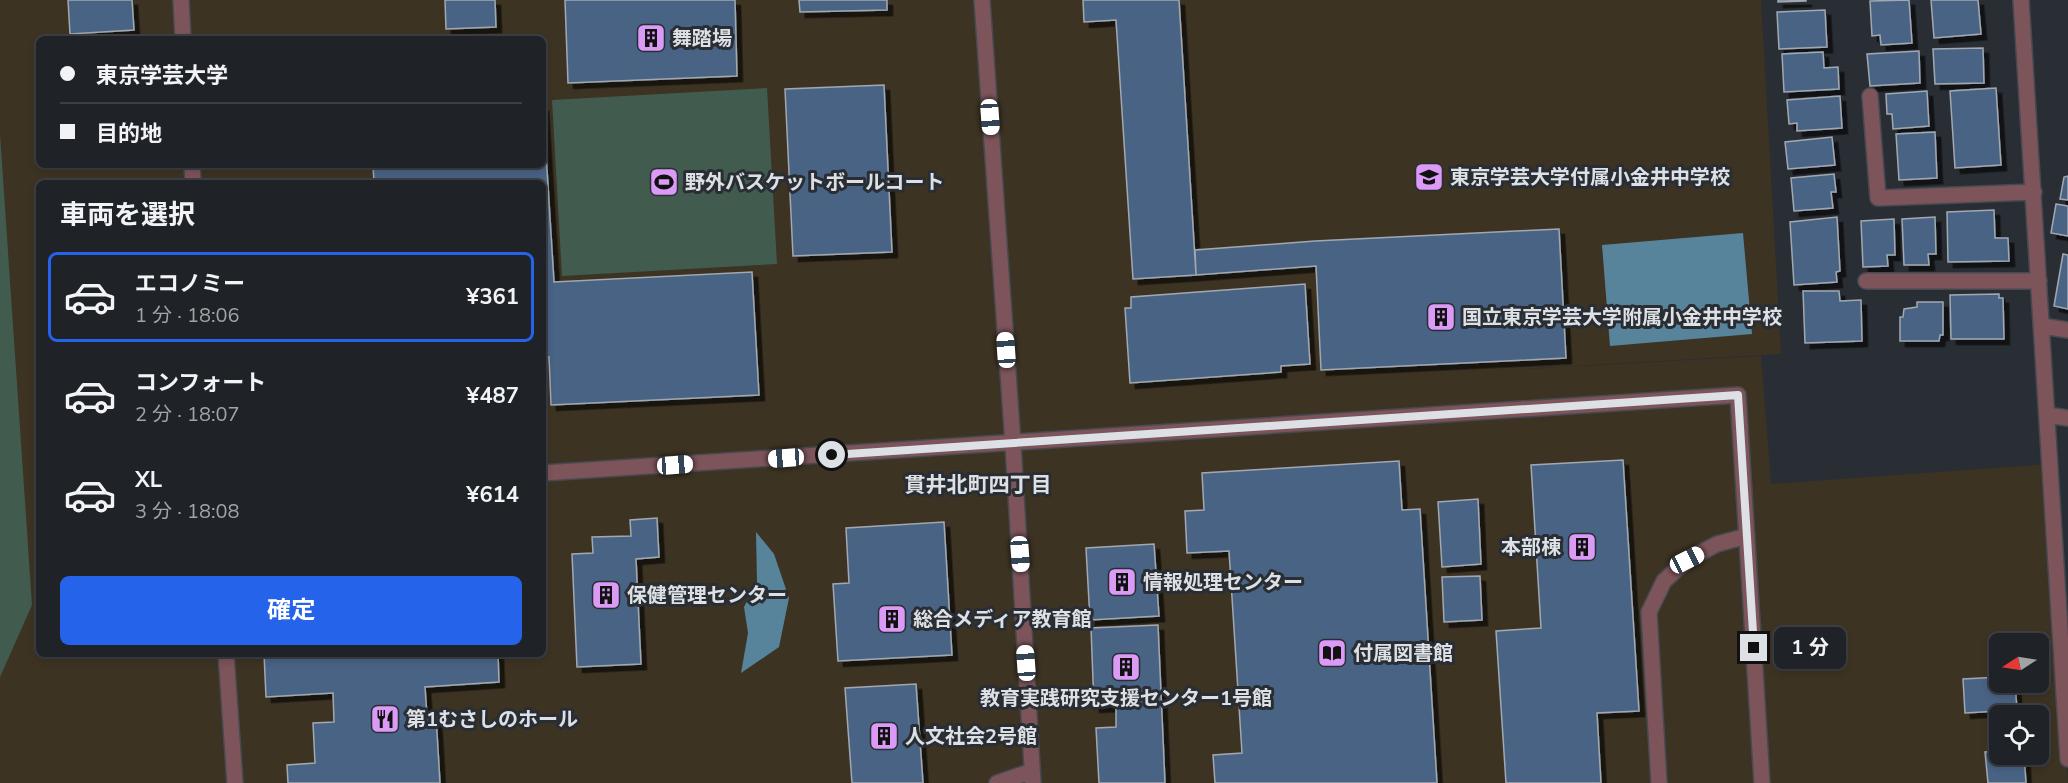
<!DOCTYPE html>
<html lang="ja">
<head>
<meta charset="utf-8">
<style>
	body { margin:0; font-family:"Nunito Sans","Noto Sans JP",sans-serif; background:#2c2f33; color:#f1f3f6; height:100vh; display:flex; flex-direction:column; font-size:22px; white-space:nowrap }
	* { box-sizing:border-box; margin:0 }
	p { font-size:20px; color:#a1a4a7 }
	.icon { flex:none; width:33px; height:33px; fill:none; stroke:currentColor; stroke-width:2; stroke-linecap:round; stroke-linejoin:round }
	.map { position:relative; flex:1; overflow:hidden }
	.panel { position:absolute; left:36px; top:180px; width:510px; height:477px; display:flex; flex-direction:column; background:#1f2227; border-radius:9px; box-shadow:0 3px 9px #0003,0 0 0 2px #3c3f44 }
	.panel>* { flex:none }
	.guide { position:absolute; left:36px; top:36px; width:510px; height:132px; border-radius:9px; box-shadow:0 3px 9px #0003,0 0 0 2px #3c3f44; display:grid; align-content:center; height:132px; padding:0 24px; background:#1f2227 }
	.needle { width:39px; rotate:258deg }
	.fabs { position:absolute; left:1989px; top:633px; display:grid; gap:12px }
	.fabs a { display:grid; place-items:center; width:60px; height:60px; border-radius:9px; background:#1f2227; box-shadow:0 3px 9px #0003,0 0 0 2px #3c3f44; font-size:30px }
	.end { position:absolute; width:27px; height:27px; margin:-14px; border:8px solid #dde0e4; background:#111; box-shadow:0 0 0 3px #111 }
	.from { border-radius:50% }
	.bubble { position:absolute; height:42px; border-radius:9px; background:#1f2227; box-shadow:0 3px 9px #0003,0 0 0 2px #3c3f44; font-size:20px; font-weight:700; line-height:42px; text-align:center }
	.car { position:absolute; width:18px; height:36px; margin:-18px -9px; border-radius:8px; box-shadow:0 0 4px 2px #0007; background:linear-gradient(#fff 24%,#345 0 40%,#fff 0 76%,#345 0 86%,#fff 0) }
	.guide b { display:flex; align-items:center; gap:21px; height:57px; font-size:22px }
	.guide b+b { border-top:2px solid #3c3f44 }
	.guide i { width:15px; height:15px; background:#f1f3f6 }
	ul { padding:0; list-style:none }
	li { display:flex; align-items:center; gap:18px; height:90px; margin:0 12px 9px; padding:0 12px; border:3px solid transparent; border-radius:9px }
	li div { flex:1 }
	li b { display:block; font-size:22px }
	li em { font-style:normal; font-weight:700 }
	li.active { border-color:#2563eb }
	li>.icon { width:54px; height:54px; stroke-width:1.5 }
	h2 { padding:0 24px; font-size:27px; line-height:72px }
	.cta { display:flex; gap:12px; margin-top:auto; padding:12px 24px }
	.cta a { flex:1; height:69px; border-radius:9px; background:#2563eb; color:#fff; font-size:24px; font-weight:700; line-height:69px; text-align:center }
	.map>svg:first-child { display:block }
</style>
</head>
<body>
<div class="map">
<svg width="2068" height="783" viewBox="0 0 2068 783">
	<defs>
		<filter id="shadow"><feDropShadow dx="5.5" dy="5.5" stdDeviation="0" flood-color="#0009"/></filter>
	</defs>
	<rect width="100%" height="100%" fill="#292e34"/>
	<path fill="#3d3323" fill-rule="evenodd" d="M 0,0 L 1761,0 L 1781,354 L 1492,371 L 1761,356 L 1771,484 L 2050,464 L 2068,783 L 0,783 ZM 39,39 L 543,39 L 543,165 L 39,165 ZM 39,183 L 543,183 L 543,654 L 39,654 ZM 2000,644 L 2038,644 L 2038,682 L 2000,682 ZM 2000,716 L 2038,716 L 2038,754 L 2000,754 Z"/>
	<path fill="#415c4f" d="M 767,88 L 777,264 L 562,276 L 552,100 Z
		M 0,134 L 32,605 L 0,677 Z"/>
	<path fill="#57849b" d="M 1743,233 L 1752,334 L 1610,346 L 1602,245 Z
		M 756,532 L 774,554 L 789,598 L 779,647 L 741,673 L 748,633 L 744,607 L 757,582 Z"/>
	<path fill="#4a6485" stroke="#a2a8b0" stroke-width="1.5" filter="url(#shadow)" d="M 68,0 L 132,0 L 134,30 L 70,34 Z
		M 445,0 L 495,0 L 496,27 L 446,29 Z
		M 565,0 L 735,0 L 737,76 L 568,83 Z
		M 799,0 L 887,0 L 887,10 L 800,12 Z
		M 1083,0 L 1179,0 L 1196,275 L 1133,279 L 1116,20 L 1084,22 Z
		M 1778,0 L 1806,0 L 1806,1 L 1778,2 Z
		M 1909,0 L 1912,43 L 1881,45 L 1880,35 L 1872,36 L 1870,1 Z
		M 1931,0 L 1978,0 L 1981,34 L 1934,38 Z
		M 1825,10 L 1827,47 L 1779,49 L 1777,12 Z
		M 1983,48 L 1984,83 L 1935,84 L 1933,49 Z
		M 1919,51 L 1920,83 L 1870,86 L 1867,54 Z
		M 1823,52 L 1824,68 L 1838,67 L 1839,89 L 1784,92 L 1782,54 Z
		M 884,85 L 892,252 L 793,256 L 785,89 Z
		M 1996,88 L 2001,165 L 1955,168 L 1950,91 Z
		M 1927,91 L 1929,126 L 1893,129 L 1892,114 L 1887,114 L 1886,94 Z
		M 1840,96 L 1842,128 L 1797,131 L 1797,123 L 1789,124 L 1787,100 Z
		M 543,105 L 554,282 L 752,272 L 759,395 L 551,405 L 549,357 L 543,357 L 543,183 L 374,183 L 373,165 L 543,165 Z
		M 1935,132 L 1937,178 L 1899,180 L 1896,134 Z
		M 1832,137 L 1835,165 L 1788,169 L 1785,142 Z
		M 1834,174 L 1836,192 L 1831,192 L 1833,208 L 1794,211 L 1791,178 Z
		M 2068,176 L 2068,200 L 2060,199 L 2064,177 Z
		M 2056,204 L 2068,206 L 2068,236 L 2051,233 Z
		M 1994,210 L 1995,238 L 2008,238 L 2009,261 L 1948,262 L 1947,212 Z
		M 1837,217 L 1840,271 L 1836,272 L 1837,282 L 1794,285 L 1790,222 Z
		M 1935,217 L 1936,254 L 1928,254 L 1929,265 L 1904,265 L 1902,219 Z
		M 1894,219 L 1895,255 L 1887,255 L 1888,266 L 1863,267 L 1861,221 Z
		M 1559,229 L 1566,358 L 1321,370 L 1316,266 L 1196,275 L 1195,250 L 1315,241 Z
		M 2063,254 L 2068,255 L 2068,309 L 2054,306 Z
		M 1305,284 L 1310,364 L 1281,366 L 1281,372 L 1130,383 L 1125,308 L 1131,308 L 1131,297 Z
		M 1803,291 L 1839,291 L 1840,301 L 1861,300 L 1862,341 L 1805,343 Z
		M 1999,294 L 1999,298 L 2003,298 L 2004,339 L 1951,339 L 1950,295 Z
		M 1917,302 L 1943,302 L 1943,335 L 1940,335 L 1939,341 L 1900,341 L 1900,317 L 1903,317 L 1904,309 L 1917,307 Z
		M 1623,460 L 1639,711 L 1597,713 L 1601,783 L 1506,783 L 1496,631 L 1541,628 L 1531,465 Z
		M 1399,461 L 1402,510 L 1420,509 L 1437,783 L 1215,783 L 1213,755 L 1242,753 L 1229,551 L 1187,553 L 1185,511 L 1204,510 L 1202,473 Z
		M 1478,499 L 1481,564 L 1442,567 L 1438,502 Z
		M 657,518 L 659,557 L 636,559 L 641,664 L 577,667 L 572,554 L 593,553 L 592,537 L 631,536 L 630,520 Z
		M 944,522 L 952,655 L 838,661 L 833,584 L 849,583 L 846,528 Z
		M 1154,544 L 1159,616 L 1090,620 L 1086,548 Z
		M 1480,576 L 1482,620 L 1444,622 L 1442,577 Z
		M 1158,625 L 1165,783 L 1099,783 L 1096,728 L 1116,727 L 1116,706 L 1094,707 L 1091,628 Z
		M 264,654 L 498,654 L 499,682 L 425,687 L 427,716 L 436,716 L 440,783 L 288,783 L 287,765 L 315,763 L 313,723 L 334,722 L 333,693 L 266,697 Z
		M 2000,677 L 2000,682 L 2015,682 L 2017,710 L 1965,713 L 1963,679 Z
		M 916,684 L 923,783 L 852,783 L 845,688 Z
		M 2000,751 L 2000,754 L 2024,754 L 2026,783 L 1988,783 L 1985,752 Z"/>
	<g fill="none" stroke-linecap="round" stroke-linejoin="round">
		<g stroke="#464a50" stroke-width="18">
			<path id="minor" d="M 181,0 L 183,39
				M 982,0 L 1013,444 L 1033,783
				M 2021,0 L 2068,759
				M 1870,96 L 1878,198 L 2034,192
				M 192,165 L 193,183
				M 1866,281 L 2039,281
				M 2042,326 L 2068,330
				M 2047,415 L 2068,418
				M 543,473 L 1738,395 L 1762,783
				M 226,654 L 235,783
				M 997,783 L 1032,771
				M 1659,783 L 1649,612 L 1664,581 L 1687,560 L 1717,544 L 1747,536"/>
		</g>
		<use href="#minor" stroke="#7c545a" stroke-width="15"/>
	</g>
	<g fill="none" stroke-linecap="round" stroke-linejoin="round">
		<path stroke="#dde0e4" stroke-width="8" d="M 832,455 L 1738,395 L 1754,648"/>
	</g>
	<defs>
		<g id="building-square" transform="scale(1.5)"><rect x="-9" y="-9" width="18" height="18" rx="4" fill="#da9af6" stroke="#292e34"/><path d="M-4-6H4V6H1V3H-1V6H-4ZM-2.5-4.3h1.7v1.8h-1.7ZM.8-4.3h1.7v1.8H.8ZM-2.5-1h1.7V.8h-1.7ZM.8-1h1.7V.8H.8Z" fill="#111"/></g>
		<g id="school-square" transform="scale(1.5)"><rect x="-9" y="-9" width="18" height="18" rx="4" fill="#da9af6" stroke="#292e34"/><path d="M0-5L7-2L0 1L-7-2ZM-4 1L0 2.5L4 1V4Q0 6-4 4Z" fill="#111"/></g>
		<g id="stadium-square" transform="scale(1.5)"><rect x="-9" y="-9" width="18" height="18" rx="4" fill="#da9af6" stroke="#292e34"/><path d="M0-5a6.5 5 0 1 0 0 10a6.5 5 0 1 0 0-10ZM-3.5-1.8h7v3.6h-7Z" fill="#111"/></g>
		<g id="library-square" transform="scale(1.5)"><rect x="-9" y="-9" width="18" height="18" rx="4" fill="#da9af6" stroke="#292e34"/><path d="M-6-4Q-3-5.5-.7-3.5V5Q-3 3-6 4ZM6-4Q3-5.5 .7-3.5V5Q3 3 6 4Z" fill="#111"/></g>
		<g id="restaurant-square" transform="scale(1.5)"><rect x="-9" y="-9" width="18" height="18" rx="4" fill="#da9af6" stroke="#292e34"/><path d="M-5-6h1v4h1v-4h1v4h1v-4h1v5L-1.5 .5V6h-2V.5L-5-1ZM5-6V6H3V1.5H1.5Q1.5-4 5-6Z" fill="#111"/></g>
	</defs>
	<g fill-rule="evenodd">
		<use href="#building-square" x="651" y="38"/>
		<use href="#school-square" x="1429" y="177"/>
		<use href="#stadium-square" x="664" y="182"/>
		<use href="#building-square" x="1441" y="317"/>
		<use href="#building-square" x="1582" y="547"/>
		<use href="#building-square" x="1122" y="582"/>
		<use href="#building-square" x="606" y="595"/>
		<use href="#building-square" x="892" y="619"/>
		<use href="#library-square" x="1332" y="653"/>
		<use href="#building-square" x="1126" y="667"/>
		<use href="#restaurant-square" x="385" y="719"/>
		<use href="#building-square" x="884" y="736"/>
	</g>
	<g text-anchor="middle" stroke-width="6" stroke-linejoin="round" paint-order="stroke">
		<g font-size="20" font-weight="bold" fill="#dde0e4" stroke="#292e34" text-anchor="start">
			<text x="672" y="45">舞踏場</text>
			<text x="1450" y="184">東京学芸大学付属小金井中学校</text>
			<text x="685" y="189">野外バスケットボールコート</text>
			<text x="1462" y="324">国立東京学芸大学附属小金井中学校</text>
			<text x="1561" y="554" text-anchor="end">本部棟</text>
			<text x="1143" y="589">情報処理センター</text>
			<text x="627" y="602">保健管理センター</text>
			<text x="913" y="626">総合メディア教育館</text>
			<text x="1353" y="660">付属図書館</text>
			<text x="1126" y="705" text-anchor="middle">教育実践研究支援センター1号館</text>
			<text x="406" y="726">第1むさしのホール</text>
			<text x="905" y="743">人文社会2号館</text>
		</g>
		<g font-size="21" font-weight="bold" fill="#dde0e4" stroke="#292e34">
			<text x="978" y="492">貫井北町四丁目</text>
		</g>
	</g>
</svg>
<div class="fabs">
<a><svg class="needle" viewBox="-14 -14 28 28"><path d="M0-13l5 13h-10z" fill="#e53935"/><path d="M0 13l5-13h-10z" fill="#a1a4a7"/></svg></a>
<a><svg class="icon" aria-label="locate" viewBox="0 0 24 24"><circle cx="12" cy="12" r="6"/><path d="M12 2v4M12 18v4M2 12h4M18 12h4"/></svg></a>
</div>
<i class="end from" style="left:832px;top:455px"></i>
<i class="end" style="left:1754px;top:648px"></i>
<div class="bubble" style="left:1774px;top:627px;width:72px">1 分</div>
<i class="car" style="left:990px;top:117px;rotate:176deg"></i>
<i class="car" style="left:1006px;top:350px;rotate:356deg"></i>
<i class="car" style="left:786px;top:458px;rotate:266deg"></i>
<i class="car" style="left:675px;top:465px;rotate:86deg"></i>
<i class="car" style="left:1020px;top:554px;rotate:176deg"></i>
<i class="car" style="left:1687px;top:560px;rotate:63deg"></i>
<i class="car" style="left:1026px;top:663px;rotate:356deg"></i>
<div class="guide">
<b><i class="from"></i>東京学芸大学</b>
<b><i></i>目的地</b>
</div>
<section class="panel">
<h2>車両を選択</h2>
<ul>
<li class="active"><svg class="icon" aria-label="car" viewBox="0 0 24 24"><path d="M5 17H2v-5l4-1 3-4h7l3 4 3 1v5h-3M9 17h6M6 11h13"/><circle cx="7" cy="17" r="2"/><circle cx="17" cy="17" r="2"/></svg><div><b>エコノミー</b><p>1 分 · 18:06</p></div><em>¥361</em></li>
<li><svg class="icon" aria-label="car" viewBox="0 0 24 24"><path d="M5 17H2v-5l4-1 3-4h7l3 4 3 1v5h-3M9 17h6M6 11h13"/><circle cx="7" cy="17" r="2"/><circle cx="17" cy="17" r="2"/></svg><div><b>コンフォート</b><p>2 分 · 18:07</p></div><em>¥487</em></li>
<li><svg class="icon" aria-label="car" viewBox="0 0 24 24"><path d="M5 17H2v-5l4-1 3-4h7l3 4 3 1v5h-3M9 17h6M6 11h13"/><circle cx="7" cy="17" r="2"/><circle cx="17" cy="17" r="2"/></svg><div><b>XL</b><p>3 分 · 18:08</p></div><em>¥614</em></li>
</ul>
<div class="cta"><a>確定</a></div>
</section>
</div>
</body>
</html>
